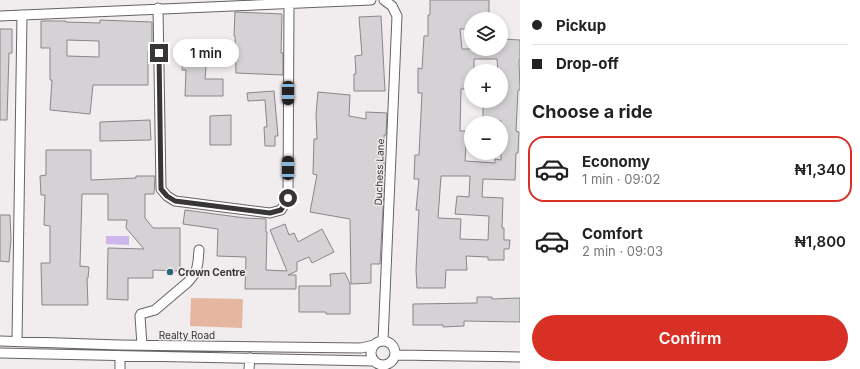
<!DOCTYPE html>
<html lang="en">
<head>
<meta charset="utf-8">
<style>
	body { margin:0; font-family:Inter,sans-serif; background:#f6f6f6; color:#222; height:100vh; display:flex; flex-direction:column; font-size:15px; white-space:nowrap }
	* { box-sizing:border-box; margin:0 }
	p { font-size:13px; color:#767676 }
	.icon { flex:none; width:22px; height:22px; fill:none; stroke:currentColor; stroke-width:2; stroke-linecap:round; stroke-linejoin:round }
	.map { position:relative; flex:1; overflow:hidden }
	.drawer { display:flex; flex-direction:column; background:#fff; width:340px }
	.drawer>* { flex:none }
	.guide { display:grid; align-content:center; height:88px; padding:0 12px; background:#fff }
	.buttons { position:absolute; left:464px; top:12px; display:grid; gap:8px }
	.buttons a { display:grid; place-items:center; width:44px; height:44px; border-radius:50%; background:#fff; box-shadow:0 2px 6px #0003; font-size:20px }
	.end { position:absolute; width:18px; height:18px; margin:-9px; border:5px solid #373535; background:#fff; box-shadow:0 0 0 2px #fff }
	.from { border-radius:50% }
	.bubble { position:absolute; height:28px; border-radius:14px; background:#fff; box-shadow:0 2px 6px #0003; font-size:13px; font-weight:600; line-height:28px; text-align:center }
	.car { position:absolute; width:12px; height:24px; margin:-12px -6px; border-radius:5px; box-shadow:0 0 3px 1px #0007; background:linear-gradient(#222 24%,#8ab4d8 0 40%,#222 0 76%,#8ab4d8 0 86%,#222 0) }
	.guide b { display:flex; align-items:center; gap:14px; height:38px; font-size:15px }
	.guide b+b { border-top:1px solid #e0e0e0 }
	.guide i { width:10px; height:10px; background:#222 }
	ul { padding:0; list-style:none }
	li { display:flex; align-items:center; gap:12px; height:66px; margin:0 8px 6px; padding:0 4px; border:2px solid transparent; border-radius:16px }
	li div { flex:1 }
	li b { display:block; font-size:15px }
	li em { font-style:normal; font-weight:600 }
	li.selected { border-color:#d93025 }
	li>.icon { width:36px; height:36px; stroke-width:1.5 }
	h2 { padding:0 12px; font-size:18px; line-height:48px }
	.action { display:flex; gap:8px; margin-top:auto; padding:8px 12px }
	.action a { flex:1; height:46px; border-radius:24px; background:#d93025; color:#fff; font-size:16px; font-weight:600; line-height:46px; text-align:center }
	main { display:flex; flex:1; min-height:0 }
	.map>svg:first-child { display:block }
</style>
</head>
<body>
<main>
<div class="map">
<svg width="520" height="369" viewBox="0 0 520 369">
	<rect width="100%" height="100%" fill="#f1ecee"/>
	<path fill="#e6b7a0" d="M 191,298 L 243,299 L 242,328 L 190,326 Z"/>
	<path fill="#cdb6ec" d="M 106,236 L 129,236 L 129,245 L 106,244 Z"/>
	<path fill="#d5d2d5" stroke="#898689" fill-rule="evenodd" d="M 430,0 L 489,0 L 489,19 L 471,19 L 471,29 L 460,29 L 462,49 L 502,49 L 502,39 L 520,40 L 520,60 L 519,60 L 520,90 L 518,90 L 516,131 L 519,132 L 518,153 L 516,153 L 515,180 L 483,179 L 482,197 L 503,198 L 502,228 L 504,228 L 504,240 L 510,240 L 509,249 L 504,249 L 504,260 L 488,260 L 488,257 L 466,256 L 467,270 L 446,270 L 445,288 L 417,288 L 416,270 L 419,210 L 416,210 L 419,179 L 414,179 L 415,155 L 419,155 L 422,93 L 418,93 L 418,68 L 422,69 L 424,36 L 428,36 L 428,15 L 430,15 ZM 474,59 L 497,59 L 498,71 L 501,71 L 501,101 L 483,101 L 483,120 L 501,121 L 501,160 L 495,159 L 495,163 L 465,161 L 467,131 L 460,131 L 461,89 L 471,89 L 471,71 L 474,71 ZM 441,176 L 470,176 L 469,197 L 457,196 L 455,214 L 489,216 L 488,240 L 460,239 L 461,219 L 438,218 Z
		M 235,12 L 282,14 L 281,53 L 283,53 L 283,75 L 236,73 L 235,36 L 234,36 Z
		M 381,16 L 385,91 L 354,91 L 354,74 L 356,74 L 355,56 L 362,55 L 359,17 Z
		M 100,20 L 152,22 L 152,51 L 148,51 L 148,85 L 93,85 L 90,114 L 50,110 L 52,80 L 50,80 L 50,48 L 41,48 L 41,21 L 66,21 L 66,22 L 100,23 ZM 67,40 L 99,41 L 99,57 L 67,56 Z
		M 0,29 L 12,29 L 12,53 L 9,53 L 7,120 L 0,120 Z
		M 184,42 L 208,44 L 205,79 L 223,79 L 223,96 L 185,96 L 186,70 L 182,70 Z
		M 274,91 L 278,136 L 275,136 L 275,146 L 265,146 L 264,127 L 267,127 L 265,100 L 248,101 L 247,93 Z
		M 318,92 L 350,95 L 349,116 L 366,119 L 366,112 L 387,113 L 386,135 L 384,135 L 384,190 L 380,264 L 371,264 L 371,283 L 351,284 L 350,219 L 310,212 L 317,175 L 313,174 L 314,139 L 317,139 L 316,114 Z
		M 231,115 L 231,145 L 210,145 L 210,116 Z
		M 150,120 L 151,140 L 100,141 L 100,122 Z
		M 46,150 L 91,150 L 91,180 L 136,178 L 136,176 L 155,176 L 154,194 L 145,194 L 145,218 L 153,228 L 180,228 L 180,271 L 153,270 L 153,278 L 128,278 L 128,300 L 107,299 L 108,248 L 144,249 L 126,228 L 127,220 L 108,220 L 108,194 L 82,194 L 80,266 L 89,267 L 88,278 L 87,278 L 88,305 L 42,305 L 41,263 L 50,263 L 50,226 L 44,225 L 45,195 L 41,195 L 40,176 L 46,175 Z
		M 185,210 L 245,218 L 266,219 L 266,232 L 267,232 L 266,270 L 287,271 L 270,230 L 285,224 L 289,235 L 294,233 L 298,242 L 322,229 L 334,252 L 312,263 L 309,257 L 297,262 L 297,271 L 288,275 L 296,275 L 296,289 L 245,289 L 246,257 L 217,256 L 218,229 L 183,224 Z
		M 0,215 L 10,215 L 11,239 L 9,262 L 0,261 Z
		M 345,273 L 350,284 L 350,314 L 326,314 L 326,312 L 299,312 L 299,286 L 331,286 L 330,274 Z
		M 477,297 L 492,297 L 492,299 L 520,298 L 520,322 L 464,321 L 464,326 L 443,327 L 443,325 L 413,325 L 413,304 L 477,303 Z"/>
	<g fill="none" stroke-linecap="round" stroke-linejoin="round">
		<g stroke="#686364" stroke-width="11">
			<path id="minor" d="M 158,8 L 161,189 L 167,196 L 175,201 L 270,213 L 281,210 L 288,198 L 289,4
				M 0,16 L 371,0
				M371 353a12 12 0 1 1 24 0a12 12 0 1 1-24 0Z
				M 0,341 L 120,345 L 361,348 L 374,345
				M 17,341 L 22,15
				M 383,341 L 397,16 L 392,6 L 384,0
				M 142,345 L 140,316 L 141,314 L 155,310 L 188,282 L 196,272 L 198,262 L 199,250
				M 0,353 L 373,361
				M 396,355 L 520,357
				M 120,369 L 120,356
				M 249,369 L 250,358"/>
		</g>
		<use href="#minor" stroke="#fff" stroke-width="9"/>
	</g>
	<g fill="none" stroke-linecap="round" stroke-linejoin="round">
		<path stroke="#373535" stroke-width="5" d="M 159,53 L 161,189 L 167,196 L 175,201 L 270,213 L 281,210 L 288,198"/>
	</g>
	<circle fill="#2a677e" stroke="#f1ecee" stroke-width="1.5" cx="170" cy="272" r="4"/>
	<g text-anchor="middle" stroke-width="3" stroke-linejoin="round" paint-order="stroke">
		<g font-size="10" fill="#373535" stroke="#f1ecee">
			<text transform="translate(379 172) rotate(-88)" y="4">Duchess Lane</text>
			<text x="187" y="339">Realty Road</text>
		</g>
		<g font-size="10" font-weight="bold" fill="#373535" stroke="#f1ecee" text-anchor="start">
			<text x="178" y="276">Crown Centre</text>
		</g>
	</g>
</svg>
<div class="buttons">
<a><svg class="icon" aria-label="layers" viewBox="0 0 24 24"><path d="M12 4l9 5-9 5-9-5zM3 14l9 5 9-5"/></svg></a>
<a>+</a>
<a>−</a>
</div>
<i class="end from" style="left:288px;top:198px"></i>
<i class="end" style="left:159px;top:53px"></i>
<div class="bubble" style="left:173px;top:39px;width:66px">1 min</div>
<i class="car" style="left:288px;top:93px;rotate:180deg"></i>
<i class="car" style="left:288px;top:168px;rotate:0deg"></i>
</div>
<section class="drawer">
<div class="guide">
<b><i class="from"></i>Pickup</b>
<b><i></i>Drop-off</b>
</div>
<h2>Choose a ride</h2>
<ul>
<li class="selected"><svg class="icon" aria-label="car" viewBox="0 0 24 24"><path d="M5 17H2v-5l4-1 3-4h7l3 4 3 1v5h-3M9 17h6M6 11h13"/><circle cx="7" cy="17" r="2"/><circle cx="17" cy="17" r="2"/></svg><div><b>Economy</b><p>1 min · 09:02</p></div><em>₦1,340</em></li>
<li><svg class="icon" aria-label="car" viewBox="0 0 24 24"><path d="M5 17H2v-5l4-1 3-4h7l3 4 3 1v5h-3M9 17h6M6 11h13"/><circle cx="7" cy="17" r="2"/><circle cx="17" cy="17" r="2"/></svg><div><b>Comfort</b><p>2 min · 09:03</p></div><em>₦1,800</em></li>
</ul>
<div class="action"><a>Confirm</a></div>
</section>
</main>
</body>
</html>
